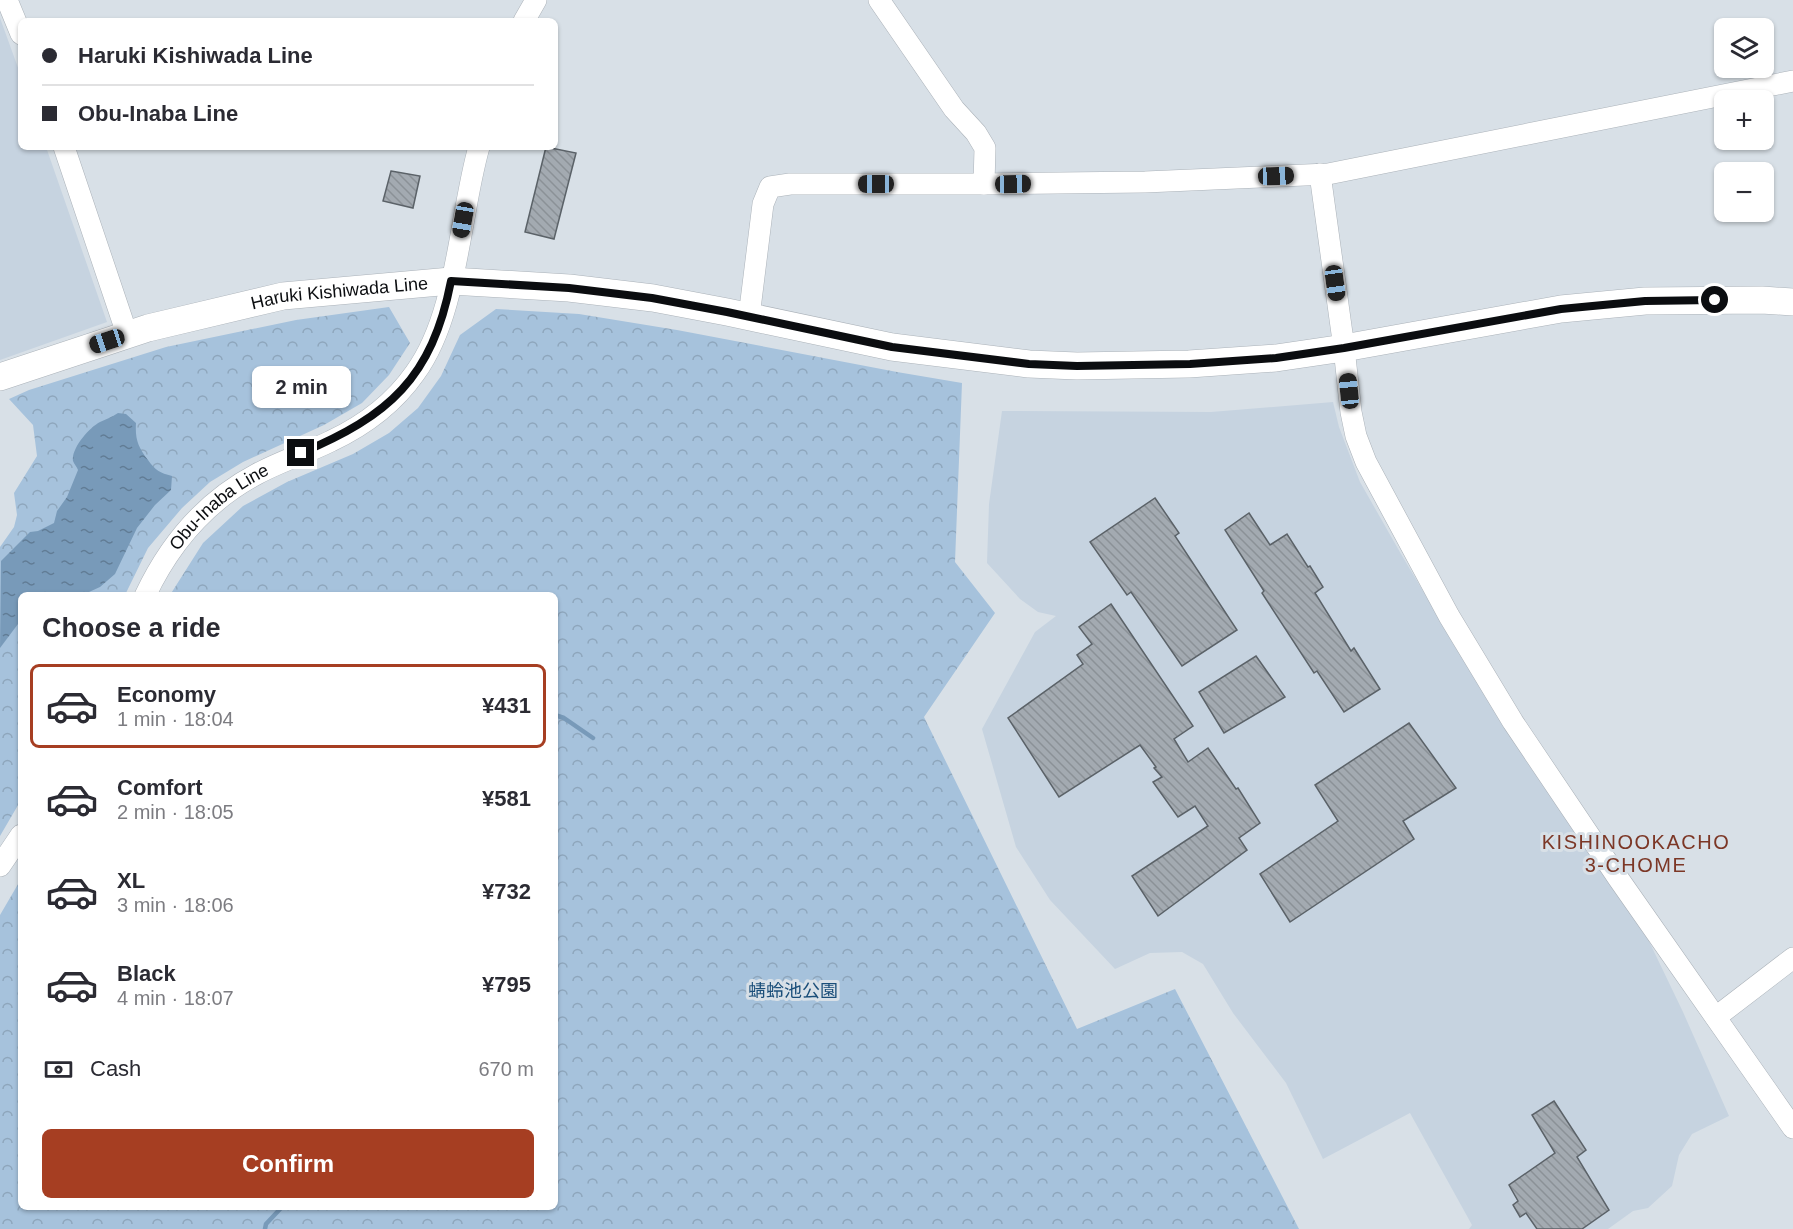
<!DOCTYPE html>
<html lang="en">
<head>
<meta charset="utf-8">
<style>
	body { margin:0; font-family:Arial,"Noto Sans JP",sans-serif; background:#f2f2f3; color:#2b2b33; height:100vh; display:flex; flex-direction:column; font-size:22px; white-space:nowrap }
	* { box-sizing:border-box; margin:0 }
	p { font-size:20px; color:#7c7c81 }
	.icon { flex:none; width:33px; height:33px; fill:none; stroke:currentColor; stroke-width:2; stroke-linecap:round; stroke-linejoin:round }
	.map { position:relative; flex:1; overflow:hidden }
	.drawer { position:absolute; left:18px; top:592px; width:540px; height:618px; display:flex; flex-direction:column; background:#fff; border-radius:9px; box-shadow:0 2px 4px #0004 }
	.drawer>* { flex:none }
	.guide { position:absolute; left:18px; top:18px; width:540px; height:132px; border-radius:9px; box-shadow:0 2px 4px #0004; display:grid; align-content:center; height:132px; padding:0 24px; background:#fff }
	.fabs { position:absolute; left:1714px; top:18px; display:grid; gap:12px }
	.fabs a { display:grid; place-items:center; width:60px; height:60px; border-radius:9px; background:#fff; box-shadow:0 2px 4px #0004; font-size:30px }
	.end { position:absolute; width:27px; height:27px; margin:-14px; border:8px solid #0b0d10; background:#fff; box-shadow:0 0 0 3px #fff }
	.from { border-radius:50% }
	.bubble { position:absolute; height:42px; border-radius:9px; background:#fff; box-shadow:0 2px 4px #0004; font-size:20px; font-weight:800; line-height:42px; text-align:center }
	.car { position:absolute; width:18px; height:36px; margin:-18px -9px; border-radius:8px; box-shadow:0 0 4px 2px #0007; background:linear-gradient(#222 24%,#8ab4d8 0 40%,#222 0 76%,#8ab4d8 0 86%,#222 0) }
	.guide b { display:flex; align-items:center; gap:21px; height:57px; font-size:22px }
	.guide b+b { border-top:2px solid #e1e1e2 }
	.guide i { width:15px; height:15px; background:#2b2b33 }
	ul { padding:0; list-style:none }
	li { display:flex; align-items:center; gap:18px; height:84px; margin:0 12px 9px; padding:0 12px; border:3px solid transparent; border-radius:9px }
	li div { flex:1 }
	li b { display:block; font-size:22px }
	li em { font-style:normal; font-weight:800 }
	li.on { border-color:#a63e22 }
	li>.icon { width:54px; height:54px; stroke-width:1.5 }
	h2 { padding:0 24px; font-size:27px; line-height:72px }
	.pay { display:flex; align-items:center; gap:15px; height:66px; padding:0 24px; font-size:22px }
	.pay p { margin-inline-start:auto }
	.button { display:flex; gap:12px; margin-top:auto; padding:12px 24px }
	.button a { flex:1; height:69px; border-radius:9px; background:#a63e22; color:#fff; font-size:24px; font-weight:800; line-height:69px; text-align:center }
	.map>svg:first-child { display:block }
</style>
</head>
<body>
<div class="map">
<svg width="1793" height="1229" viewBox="0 0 1793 1229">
	<defs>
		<pattern id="park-crowns" width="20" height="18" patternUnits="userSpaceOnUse" patternTransform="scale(1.5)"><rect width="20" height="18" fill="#a6c2dc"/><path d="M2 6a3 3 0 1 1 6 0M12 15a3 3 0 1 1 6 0" fill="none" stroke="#8ea6bc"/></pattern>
		<pattern id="water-ripples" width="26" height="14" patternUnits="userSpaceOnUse" patternTransform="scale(1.5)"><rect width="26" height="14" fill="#789ab9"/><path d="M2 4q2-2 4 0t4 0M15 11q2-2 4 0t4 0" fill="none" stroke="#617c95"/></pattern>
		<pattern id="building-back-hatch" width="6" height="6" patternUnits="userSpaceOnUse" patternTransform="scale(1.5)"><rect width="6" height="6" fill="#a3aab1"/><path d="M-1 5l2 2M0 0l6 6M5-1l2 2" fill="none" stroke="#8b9197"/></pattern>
	</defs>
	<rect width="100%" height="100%" fill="#d8e0e7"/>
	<path fill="#c6d3e0" d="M 0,18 L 21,76 L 21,147 L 46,147 L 107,322 L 0,360 Z
		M 1333,402 L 1339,427 L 1360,482 L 1401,554 L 1480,687 L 1646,935 L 1683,1012 L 1729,1116 L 1692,1134 L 1679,1155 L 1672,1186 L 1648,1208 L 1633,1211 L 1608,1229 L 1469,1229 L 1472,1225 L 1410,1113 L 1323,1159 L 1286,1083 L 1233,1013 L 1203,964 L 1182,952 L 1150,953 L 1115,969 L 1050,900 L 1016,847 L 982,729 L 1035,632 L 1056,616 L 1038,612 L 1020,599 L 987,563 L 989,504 L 1002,411 L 1211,412 Z"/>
	<path fill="url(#park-crowns)" d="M 389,307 L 410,343 L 389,375 L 362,403 L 324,425 L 243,462 L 210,482 L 182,508 L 148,548 L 125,595 L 21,596 L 21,800 L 0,836 L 0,547 L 14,527 L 17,515 L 14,493 L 37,456 L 33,425 L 9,399 L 29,390 L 166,347 L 296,320 Z
		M 496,309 L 579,314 L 677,330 L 897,372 L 962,383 L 955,562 L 995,613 L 924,717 L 1077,1029 L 1175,989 L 1299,1229 L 0,1229 L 0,915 L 21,879 L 21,1208 L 555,1208 L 555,596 L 170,595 L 203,543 L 243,506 L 287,482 L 353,454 L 389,433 L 418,408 L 441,376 L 460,335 Z"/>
	<path fill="url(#water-ripples)" d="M 118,413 L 126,414 L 136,423 C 135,439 138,447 148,460 C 155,470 160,473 172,476 L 171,490 L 155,505 L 137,528 L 115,574 L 100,587 L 89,592 L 85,595 L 21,596 L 21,620 L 0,648 L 1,561 L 30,532 L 38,531 L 54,523 L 57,511 L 67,497 L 78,470 C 77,467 74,464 73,461 C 71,448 90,427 100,422 C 106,419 112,417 118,413 Z"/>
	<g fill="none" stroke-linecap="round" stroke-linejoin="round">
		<path stroke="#789ab9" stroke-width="4.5" d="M 555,715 L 564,718 L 593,738
			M 265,1229 L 266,1224 L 281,1208"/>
	</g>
	<path fill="url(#building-back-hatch)" stroke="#5b6268" stroke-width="1.5" d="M 546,147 L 576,153 L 554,239 L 525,232 Z
		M 391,171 L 420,176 L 413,208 L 383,201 Z
		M 1155,498 L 1179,533 L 1175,536 L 1237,630 L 1182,666 L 1131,592 L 1127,595 L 1090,542 Z
		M 1249,513 L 1270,545 L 1287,534 L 1308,567 L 1310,566 L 1323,587 L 1315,593 L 1351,651 L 1354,648 L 1380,689 L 1344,712 L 1317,671 L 1314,673 L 1262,593 L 1264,591 L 1225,530 Z
		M 1111,604 L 1193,726 L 1174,739 L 1188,762 L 1208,748 L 1236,789 L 1238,788 L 1260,823 L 1239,838 L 1247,850 L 1158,916 L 1132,876 L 1208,826 L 1195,806 L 1178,817 L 1153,782 L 1162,777 L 1154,768 L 1156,767 L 1140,745 L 1059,797 L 1008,718 L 1083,664 L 1077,655 L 1092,644 L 1079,627 Z
		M 1256,656 L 1285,697 L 1224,733 L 1199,692 Z
		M 1409,723 L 1456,788 L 1403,821 L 1414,839 L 1290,922 L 1260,874 L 1338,821 L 1315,785 Z
		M 1554,1101 L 1586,1150 L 1577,1157 L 1609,1210 L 1582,1229 L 1537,1229 L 1526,1213 L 1520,1217 L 1513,1205 L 1518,1201 L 1509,1185 L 1555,1153 L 1532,1115 Z"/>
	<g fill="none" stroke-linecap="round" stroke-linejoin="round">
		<g stroke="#abb2b9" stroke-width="22">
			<g id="minor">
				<path d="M 7,0 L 21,34"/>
				<path d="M 879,0 L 954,109 L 976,133 L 985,148 L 984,184"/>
				<path d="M 524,21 L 536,0"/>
				<path d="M 64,147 L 127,334"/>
				<path d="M 1320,174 L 1344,348 L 1351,412 L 1356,436 L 1366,462 L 1449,616 L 1513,722 L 1618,878 L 1793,1128"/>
				<path d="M 749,317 L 763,204 L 770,187 L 790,184 L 984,184 L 1145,182 L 1328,174 L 1793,81"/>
				<path id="s1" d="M 145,596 C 169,545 206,501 257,474 C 281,461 307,453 331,441 C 365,425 394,403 415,373 C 458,314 459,217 479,147"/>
				<path d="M 0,866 L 21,835"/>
				<path d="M 1716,1017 L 1793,958"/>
			</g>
		</g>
		<g stroke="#abb2b9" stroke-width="28">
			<g id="major">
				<path id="s2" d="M 0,377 L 148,328 L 283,296 L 451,281 L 569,288 L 653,298 L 727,312 L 892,347 L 1029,364 L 1077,366 L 1189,364 L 1276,358 L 1344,348 L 1561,309 L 1645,301 L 1762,300 L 1793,302"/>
			</g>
		</g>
		<use href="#minor" stroke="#fff" stroke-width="21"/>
		<use href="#major" stroke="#fff" stroke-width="27"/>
	</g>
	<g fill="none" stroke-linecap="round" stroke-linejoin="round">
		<path stroke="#0b0d10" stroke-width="8" d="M 301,453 C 389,416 432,378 451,281 L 569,288 L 652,298 L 727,312 L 892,347 L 1029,364 L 1077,366 L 1190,364 L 1276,358 L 1344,348 L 1561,309 L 1645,301 L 1715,300"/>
	</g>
	<g text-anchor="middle" stroke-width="6" stroke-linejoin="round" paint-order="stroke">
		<g font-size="18" fill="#0b0d10" stroke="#d8e0e7">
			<text dy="6" stroke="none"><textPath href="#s2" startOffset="351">Haruki Kishiwada Line</textPath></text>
			<text dy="6" stroke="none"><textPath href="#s1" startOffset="118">Obu-Inaba Line</textPath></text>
		</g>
		<g font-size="18" fill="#1a4e79" stroke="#d8e0e7">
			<text x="793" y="997">蜻蛉池公園</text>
		</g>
		<g font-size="20" letter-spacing="1.5" fill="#7c3726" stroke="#d8e0e7">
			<text x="1636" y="849">KISHINOOKACHO<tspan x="1636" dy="23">3-CHOME</tspan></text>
		</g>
	</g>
</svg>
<div class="fabs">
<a><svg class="icon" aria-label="layers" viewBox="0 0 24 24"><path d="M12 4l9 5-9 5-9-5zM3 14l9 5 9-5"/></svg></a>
<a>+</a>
<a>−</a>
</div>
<i class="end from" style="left:1715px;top:300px"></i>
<i class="end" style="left:301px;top:453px"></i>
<div class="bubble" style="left:252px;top:366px;width:99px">2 min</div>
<i class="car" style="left:1276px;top:176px;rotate:88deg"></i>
<i class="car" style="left:876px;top:184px;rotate:270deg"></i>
<i class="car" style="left:1013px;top:184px;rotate:89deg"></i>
<i class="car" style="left:463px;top:220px;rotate:190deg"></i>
<i class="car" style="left:1335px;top:283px;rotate:172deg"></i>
<i class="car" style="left:107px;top:341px;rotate:252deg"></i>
<i class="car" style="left:1349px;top:391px;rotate:354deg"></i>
<div class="guide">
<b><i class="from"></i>Haruki Kishiwada Line</b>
<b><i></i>Obu-Inaba Line</b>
</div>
<section class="drawer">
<h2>Choose a ride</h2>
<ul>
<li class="on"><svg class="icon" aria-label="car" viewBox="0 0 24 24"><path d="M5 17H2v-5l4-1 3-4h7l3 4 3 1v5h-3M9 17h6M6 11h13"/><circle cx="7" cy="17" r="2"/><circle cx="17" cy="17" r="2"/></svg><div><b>Economy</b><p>1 min · 18:04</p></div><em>¥431</em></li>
<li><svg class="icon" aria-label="car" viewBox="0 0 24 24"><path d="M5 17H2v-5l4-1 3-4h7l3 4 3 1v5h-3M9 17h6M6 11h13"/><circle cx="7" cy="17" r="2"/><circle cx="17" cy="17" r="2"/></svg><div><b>Comfort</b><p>2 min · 18:05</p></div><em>¥581</em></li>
<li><svg class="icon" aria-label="car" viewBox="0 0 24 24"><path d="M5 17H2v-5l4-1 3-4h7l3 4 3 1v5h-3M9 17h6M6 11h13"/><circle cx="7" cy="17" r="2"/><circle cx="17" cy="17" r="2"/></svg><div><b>XL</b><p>3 min · 18:06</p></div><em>¥732</em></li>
<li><svg class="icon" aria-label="car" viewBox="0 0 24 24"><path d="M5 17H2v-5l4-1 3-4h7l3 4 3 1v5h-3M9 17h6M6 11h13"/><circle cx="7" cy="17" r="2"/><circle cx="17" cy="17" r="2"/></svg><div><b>Black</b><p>4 min · 18:07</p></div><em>¥795</em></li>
</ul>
<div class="pay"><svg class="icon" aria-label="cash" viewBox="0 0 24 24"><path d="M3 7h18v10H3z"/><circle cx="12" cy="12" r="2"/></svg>Cash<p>670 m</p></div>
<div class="button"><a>Confirm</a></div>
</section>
</div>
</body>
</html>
